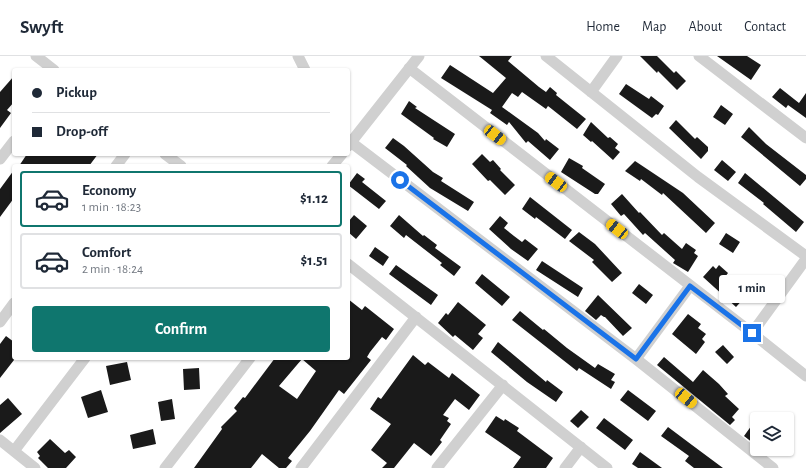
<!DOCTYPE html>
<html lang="en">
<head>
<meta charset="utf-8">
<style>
	body { margin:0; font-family:"Alegreya Sans",sans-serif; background:#f2f2f3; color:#1f2937; height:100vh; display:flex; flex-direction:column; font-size:15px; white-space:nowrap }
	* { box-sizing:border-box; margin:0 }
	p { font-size:13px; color:#747a83 }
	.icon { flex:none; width:22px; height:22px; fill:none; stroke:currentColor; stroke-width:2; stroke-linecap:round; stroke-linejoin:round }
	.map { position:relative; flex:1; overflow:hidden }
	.drawer { position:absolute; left:12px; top:108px; width:338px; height:196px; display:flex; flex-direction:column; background:#fff; border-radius:4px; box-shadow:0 1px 3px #0004 }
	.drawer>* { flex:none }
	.hud { position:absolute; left:12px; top:12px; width:338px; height:88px; border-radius:4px; box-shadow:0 1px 3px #0004; display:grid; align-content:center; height:88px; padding:0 20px; background:#fff }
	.buttons { position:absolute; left:750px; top:356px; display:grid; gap:8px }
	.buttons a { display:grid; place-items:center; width:44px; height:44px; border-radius:4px; background:#fff; box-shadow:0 1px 3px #0004; font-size:20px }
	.end { position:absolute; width:18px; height:18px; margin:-9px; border:5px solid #1a73e8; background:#fff; box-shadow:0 0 0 2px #fff }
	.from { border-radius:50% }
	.bubble { position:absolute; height:28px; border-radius:4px; background:#fff; box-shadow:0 1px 3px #0004; font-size:13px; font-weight:600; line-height:28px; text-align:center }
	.car { position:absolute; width:12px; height:24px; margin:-12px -6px; border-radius:5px; box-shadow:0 0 3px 1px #0007; background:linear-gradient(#f5c518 24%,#345 0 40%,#f5c518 0 76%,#345 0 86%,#f5c518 0) }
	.hud b { display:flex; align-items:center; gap:14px; height:38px; font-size:15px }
	.hud b+b { border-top:1px solid #e0e1e3 }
	.hud i { width:10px; height:10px; background:#1f2937 }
	ul { padding:7px 0 0; list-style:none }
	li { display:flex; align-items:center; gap:12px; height:56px; margin:0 8px 6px; padding:0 12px; border:2px solid #e0e1e3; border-radius:4px }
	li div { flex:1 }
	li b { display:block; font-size:15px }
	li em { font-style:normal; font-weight:600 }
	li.on { border-color:#0f766e }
	li>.icon { width:36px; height:36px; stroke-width:1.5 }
	.primary-button { display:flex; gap:8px; margin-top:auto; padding:8px 20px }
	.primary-button a { flex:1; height:46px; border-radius:4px; background:#0f766e; color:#fff; font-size:16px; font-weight:600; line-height:46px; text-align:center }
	header { display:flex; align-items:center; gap:24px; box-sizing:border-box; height:56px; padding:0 20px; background:#fff; border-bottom:1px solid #e0e1e3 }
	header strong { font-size:19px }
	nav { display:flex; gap:22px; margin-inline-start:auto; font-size:14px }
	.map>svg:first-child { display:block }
</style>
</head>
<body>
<header>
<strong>Swyft</strong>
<nav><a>Home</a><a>Map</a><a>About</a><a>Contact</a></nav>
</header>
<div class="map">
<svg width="806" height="412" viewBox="0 0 806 412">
	<rect width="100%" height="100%" fill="#fff"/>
	<path fill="#1a1a1a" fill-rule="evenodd" d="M 479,0 L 512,0 L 508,5 L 539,31 L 546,36 L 550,31 L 557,37 L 556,39 L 586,63 L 577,73 L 548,50 L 546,53 L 522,36 L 518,41 L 512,37 L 502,51 L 538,77 L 545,85 L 546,83 L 559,93 L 550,104 L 528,85 L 526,87 L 509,66 L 507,69 L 490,57 L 492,54 L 441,22 L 450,9 L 493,37 L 506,22 Z
		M 640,0 L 657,0 L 674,17 L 676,15 L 686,25 L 677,34 L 658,15 L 657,17 Z
		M 717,0 L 747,0 L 761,9 L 751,24 Z
		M 14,20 L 14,46 L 7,54 L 11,57 L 0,72 L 0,36 Z
		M 626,28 L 649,43 L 651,40 L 664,50 L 658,59 L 656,58 L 652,62 L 619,38 Z
		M 780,32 L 799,47 L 806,37 L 806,62 L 788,49 L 786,52 L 772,41 Z
		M 409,45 L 417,51 L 415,52 L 455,78 L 447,91 L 433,83 L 434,82 L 401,58 Z
		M 721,49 L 733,58 L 725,69 L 713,61 Z
		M 676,64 L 695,83 L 697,81 L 708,91 L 708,95 L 701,103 L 669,72 Z
		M 591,66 L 608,82 L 610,81 L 618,88 L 615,92 L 620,96 L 613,104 L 592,85 L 591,86 L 583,79 Z
		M 749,71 L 766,88 L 806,119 L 806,123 L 800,130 L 741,81 Z
		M 393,82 L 404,90 L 433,116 L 443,122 L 441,125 L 474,146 L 468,155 L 430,132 L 406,110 L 407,109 L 385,92 Z
		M 27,98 L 98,98 L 89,110 L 19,110 Z
		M 482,98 L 490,106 L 493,104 L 501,113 L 500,114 L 515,129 L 505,139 L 490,124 L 488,125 L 472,108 Z
		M 569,102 L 583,110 L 582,112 L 605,128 L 598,138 L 595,138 L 561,116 Z
		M 722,104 L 736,116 L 728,125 L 714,114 Z
		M 635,105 L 683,137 L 715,167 L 706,177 L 663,137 L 662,139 L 641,123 L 640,125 L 625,115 Z
		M 14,114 L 14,142 L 0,161 L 0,133 Z
		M 357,117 L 365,123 L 362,126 L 386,145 L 379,153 L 348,129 Z
		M 745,117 L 804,166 L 796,176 L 763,148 L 764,147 L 738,127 Z
		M 622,138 L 639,157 L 640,156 L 662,179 L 664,177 L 682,193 L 686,187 L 696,194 L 694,197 L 698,200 L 688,216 L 673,207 L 675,204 L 645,177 L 643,179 L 624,158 L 621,160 L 611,148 Z
		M 530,141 L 572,174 L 565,183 L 536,161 L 535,163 L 522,153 Z
		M 354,159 L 367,170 L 356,183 L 348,176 L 348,166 Z
		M 399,159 L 423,180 L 424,179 L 437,189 L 435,192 L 461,211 L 454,220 L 440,209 L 442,207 L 406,179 L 404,182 L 390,170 Z
		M 500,160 L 508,167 L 504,172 L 514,180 L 522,186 L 525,183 L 538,193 L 528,205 L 511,193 L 489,173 Z
		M 579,176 L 595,188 L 622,217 L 612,226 L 592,206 L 594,204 L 569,185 Z
		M 726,177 L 740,186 L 733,197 L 719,188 Z
		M 375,191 L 389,201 L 383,210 L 369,200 Z
		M 542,205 L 583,232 L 578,241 L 536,214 Z
		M 396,209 L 438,239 L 431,249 L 389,218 Z
		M 719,209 L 728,217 L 725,221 L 746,240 L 736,251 L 703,221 L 713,210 L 716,213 Z
		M 482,218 L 510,241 L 502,250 L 475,227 Z
		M 639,228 L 653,239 L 646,248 L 632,237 Z
		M 598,239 L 632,272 L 623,280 L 605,261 L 604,261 L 601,259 L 596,264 L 585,255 Z
		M 348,243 L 362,254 L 365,250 L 394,273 L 386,284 L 382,281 L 370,296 L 367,301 L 371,304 L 344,338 L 339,334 L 310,375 L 288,402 L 292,405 L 286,412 L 279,412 L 262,398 L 251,412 L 194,412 L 222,373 L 221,371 L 237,355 L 234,352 L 243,341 L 245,342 L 275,302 L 348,302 ZM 302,303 L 316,315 L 297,343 L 279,330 Z
		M 458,246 L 486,269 L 478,278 L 483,282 L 473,294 L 455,279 L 453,281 L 438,267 L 446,257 L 448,259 Z
		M 520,255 L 543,274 L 544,273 L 567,292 L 595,312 L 598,308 L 615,318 L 611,324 L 615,326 L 611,333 L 579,312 L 577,315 L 512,264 Z
		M 688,258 L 701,268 L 698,272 L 706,278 L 702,283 L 705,286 L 696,298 L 672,278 Z
		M 6,280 L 14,286 L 14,304 L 0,322 L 0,288 Z
		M 498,286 L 546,326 L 547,324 L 563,336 L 556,346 L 527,326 L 491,296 Z
		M 723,289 L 734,301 L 727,308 L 715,296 Z
		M 413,299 L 425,309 L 428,306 L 449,322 L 452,317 L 480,339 L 469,354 L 455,343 L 443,359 L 449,362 L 447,365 L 451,368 L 440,384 L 442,386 L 431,400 L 414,387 L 394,412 L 382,412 L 387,407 L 371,394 L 391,368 L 370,353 L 378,341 L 381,343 Z
		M 664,301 L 693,326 L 703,314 L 719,328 L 728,338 L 725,340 L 739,353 L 732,361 L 735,364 L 730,369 L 657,309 Z
		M 127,306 L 131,324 L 110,329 L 106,310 Z
		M 199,312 L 200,333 L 184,334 L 183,313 Z
		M 101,334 L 108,356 L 88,362 L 81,341 Z
		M 628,334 L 656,355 L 648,365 L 620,344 Z
		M 8,342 L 22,358 L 0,377 L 0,349 Z
		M 172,343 L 175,363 L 161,365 L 158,346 Z
		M 581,354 L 589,361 L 578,372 L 570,365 Z
		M 496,360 L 504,365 L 505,363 L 519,372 L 517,375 L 553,402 L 546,412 L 513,412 L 521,401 L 485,376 Z
		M 604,362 L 633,384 L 625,394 L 596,372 Z
		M 757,362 L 757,381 L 753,387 L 744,380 Z
		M 668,371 L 692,389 L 723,412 L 694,412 L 685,405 L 689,400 L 661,380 Z
		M 153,373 L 156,388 L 133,393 L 130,379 Z
		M 50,383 L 65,397 L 69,394 L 76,401 L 66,412 L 48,412 L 38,402 L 40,400 L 37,396 Z
		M 640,396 L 662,412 L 638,412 L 632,408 Z"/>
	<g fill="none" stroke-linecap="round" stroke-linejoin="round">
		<path stroke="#d0d0d0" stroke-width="11" d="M 36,0 L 54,14
			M 298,0 L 305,14
			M 546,0 L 698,121 L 806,200
			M 699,0 L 806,82
			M 409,12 L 752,277
			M 591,36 L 617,0
			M 348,84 L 636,303 L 773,412
			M 348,90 L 419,0
			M 165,98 L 181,110
			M 0,103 L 14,85
			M 116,110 L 125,98
			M 332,110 L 342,98
			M 806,203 L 752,277 L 806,320
			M 348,208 L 607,412
			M 0,266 L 14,247
			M 636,303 L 690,230
			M 0,384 L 35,412
			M 14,395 L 85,302
			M 165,412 L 250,302
			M 301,412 L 416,261
			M 437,412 L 503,329
			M 565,412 L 581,391"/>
	</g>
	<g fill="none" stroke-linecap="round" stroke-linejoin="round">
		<path stroke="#1a73e8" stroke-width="5" d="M 400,124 L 636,303 L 690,230 L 752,277"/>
	</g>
</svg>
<div class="buttons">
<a><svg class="icon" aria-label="layers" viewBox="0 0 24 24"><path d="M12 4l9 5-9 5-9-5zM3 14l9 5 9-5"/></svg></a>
</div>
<i class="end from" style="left:400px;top:124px"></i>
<i class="end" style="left:752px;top:277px"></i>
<div class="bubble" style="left:719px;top:219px;width:66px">1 min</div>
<i class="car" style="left:495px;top:79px;rotate:128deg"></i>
<i class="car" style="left:556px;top:126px;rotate:307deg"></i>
<i class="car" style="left:617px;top:173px;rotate:308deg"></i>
<i class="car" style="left:686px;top:342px;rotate:129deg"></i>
<div class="hud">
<b><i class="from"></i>Pickup</b>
<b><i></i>Drop-off</b>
</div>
<section class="drawer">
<ul>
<li class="on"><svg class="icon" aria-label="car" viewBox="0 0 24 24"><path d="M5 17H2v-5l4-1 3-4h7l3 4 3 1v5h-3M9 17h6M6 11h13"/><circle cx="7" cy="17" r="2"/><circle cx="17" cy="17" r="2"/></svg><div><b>Economy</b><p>1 min · 18:23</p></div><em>$1.12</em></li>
<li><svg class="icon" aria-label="car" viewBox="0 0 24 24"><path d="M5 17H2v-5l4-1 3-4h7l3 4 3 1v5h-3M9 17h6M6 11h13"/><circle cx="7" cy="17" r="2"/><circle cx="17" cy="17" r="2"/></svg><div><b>Comfort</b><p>2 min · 18:24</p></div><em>$1.51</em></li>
</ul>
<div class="primary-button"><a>Confirm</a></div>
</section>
</div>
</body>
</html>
